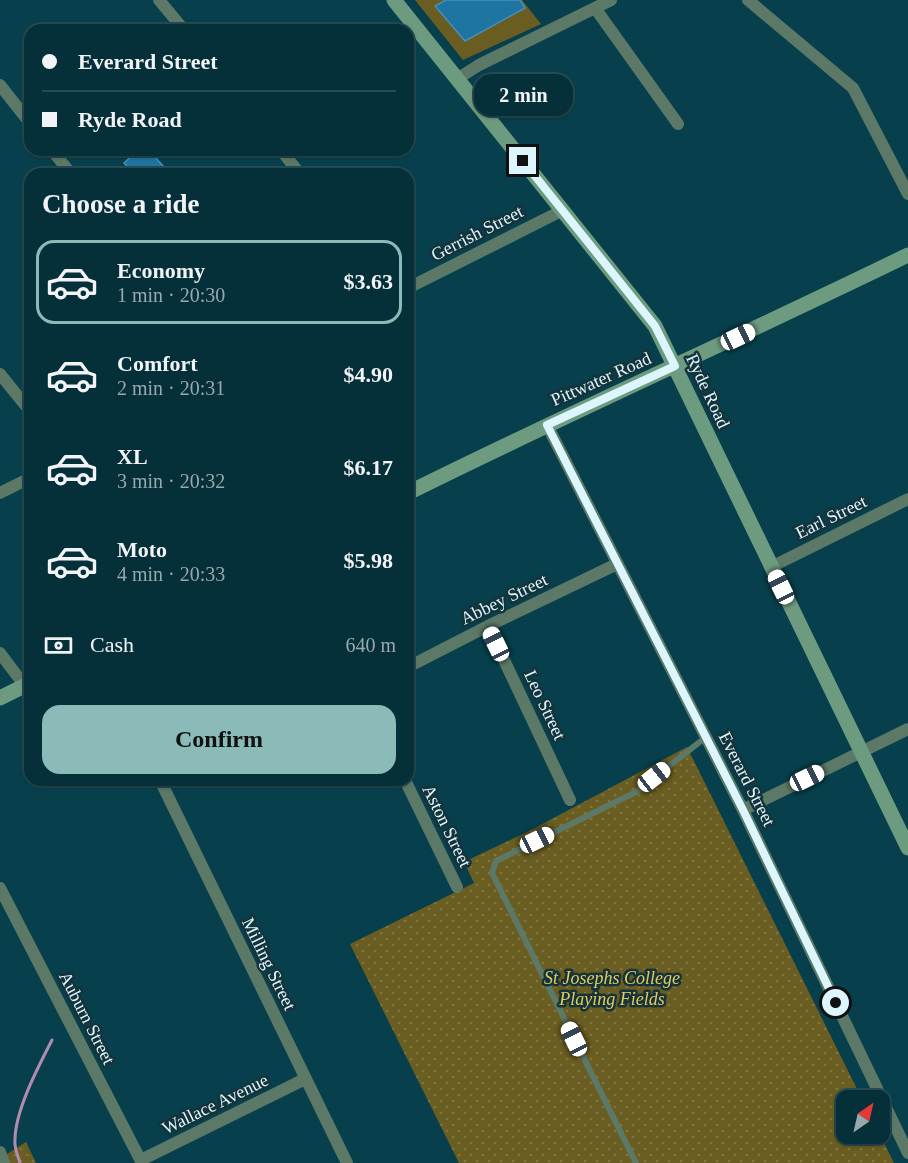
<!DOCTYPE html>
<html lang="en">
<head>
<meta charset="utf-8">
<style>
	body { margin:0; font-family:"Times New Roman",serif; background:#0e3841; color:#f1f3f6; height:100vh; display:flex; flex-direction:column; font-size:22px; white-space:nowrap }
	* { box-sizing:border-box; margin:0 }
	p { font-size:20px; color:#97a9ae }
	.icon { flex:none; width:33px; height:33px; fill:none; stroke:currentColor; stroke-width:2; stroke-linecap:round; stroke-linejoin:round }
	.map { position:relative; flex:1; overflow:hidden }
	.panel { position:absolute; left:24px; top:168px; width:390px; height:618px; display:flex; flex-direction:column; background:#053039; border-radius:18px; box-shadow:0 2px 4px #0004,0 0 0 2px #264b53 }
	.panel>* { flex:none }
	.hud { position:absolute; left:24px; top:24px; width:390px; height:132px; border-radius:18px; box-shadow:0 2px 4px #0004,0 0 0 2px #264b53; display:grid; align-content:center; height:132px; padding:0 18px; background:#053039 }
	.needle { width:39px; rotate:34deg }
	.buttons { position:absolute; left:836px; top:1090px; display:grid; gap:12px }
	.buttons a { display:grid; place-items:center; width:54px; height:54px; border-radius:12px; background:#053039; box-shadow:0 2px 4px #0004,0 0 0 2px #264b53; font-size:30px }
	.end { position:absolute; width:27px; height:27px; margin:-14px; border:8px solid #ddf6fe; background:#111; box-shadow:0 0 0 3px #111 }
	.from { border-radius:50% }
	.bubble { position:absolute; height:42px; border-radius:18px; background:#053039; box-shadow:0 2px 4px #0004,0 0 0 2px #264b53; font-size:20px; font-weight:600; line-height:42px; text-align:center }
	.car { position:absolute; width:18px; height:36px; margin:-18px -9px; border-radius:8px; box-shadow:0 0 4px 2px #0007; background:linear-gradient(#fff 24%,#345 0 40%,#fff 0 76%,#345 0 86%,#fff 0) }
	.hud b { display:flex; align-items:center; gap:21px; height:57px; font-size:22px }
	.hud b+b { border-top:2px solid #264b53 }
	.hud i { width:15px; height:15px; background:#f1f3f6 }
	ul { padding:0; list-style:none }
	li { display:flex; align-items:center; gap:18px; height:84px; margin:0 12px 9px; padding:0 6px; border:3px solid transparent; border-radius:18px }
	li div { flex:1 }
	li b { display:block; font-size:22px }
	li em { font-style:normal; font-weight:600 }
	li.current { border-color:#8bbbb9 }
	li>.icon { width:54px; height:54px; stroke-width:1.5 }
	h2 { padding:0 18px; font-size:27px; line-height:72px }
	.pay { display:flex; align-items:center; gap:15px; height:66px; padding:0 18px; font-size:22px }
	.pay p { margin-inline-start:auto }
	.action { display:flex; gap:12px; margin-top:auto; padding:12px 18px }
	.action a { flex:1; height:69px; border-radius:18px; background:#8bbbb9; color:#111; font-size:24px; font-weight:600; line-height:69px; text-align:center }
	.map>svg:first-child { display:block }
</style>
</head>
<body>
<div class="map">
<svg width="908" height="1163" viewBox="0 0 908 1163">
	<defs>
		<pattern id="park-dots" width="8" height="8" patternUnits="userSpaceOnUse" patternTransform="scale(1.5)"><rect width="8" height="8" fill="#6a5d21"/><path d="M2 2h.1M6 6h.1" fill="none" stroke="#7f7542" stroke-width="1.8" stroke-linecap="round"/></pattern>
	</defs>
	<rect width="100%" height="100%" fill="#07404c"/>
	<path fill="#6a5d21" d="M 415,0 L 522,0 L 541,24 L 463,60 Z"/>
	<path fill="url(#park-dots)" d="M 687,747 L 863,1101 L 846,1101 L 846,1134 L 879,1133 L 894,1163 L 459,1163 L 350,944 L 474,883 L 464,862 L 531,830 Z
		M 26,1142 L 36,1163 L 9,1163 L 7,1154 Z"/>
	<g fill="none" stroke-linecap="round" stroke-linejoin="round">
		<path stroke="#b28cb0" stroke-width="3" d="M 20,1163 C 18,1156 14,1148 15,1140 C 15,1111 38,1067 52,1040"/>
	</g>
	<path fill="#1f75a2" stroke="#478fb9" stroke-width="1.5" d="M 446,0 L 520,0 L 525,8 L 465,41 L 435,6 Z
		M 138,150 L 149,150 L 163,166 L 154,174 L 134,174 L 124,163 Z"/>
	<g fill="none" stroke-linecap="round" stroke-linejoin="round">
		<path stroke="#5c7866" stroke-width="6" d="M 636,1163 L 492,873 L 496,861 L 636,792 L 706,737"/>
		<path stroke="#5c7866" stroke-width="12" d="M 159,0 L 184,30
			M 748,0 L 853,88 L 908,194
			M 595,8 L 678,124
			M 457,79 L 479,65 L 611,0
			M 0,85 L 30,123
			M 52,150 L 71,174
			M 281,150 L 300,174
			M 408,288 L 563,210
			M 0,374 L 30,411
			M 547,425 L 743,810 L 908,1153
			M 0,493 L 30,478
			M 771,567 L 908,499
			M 488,626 L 570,800
			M 0,653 L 25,686
			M 408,667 L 488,626 L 617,564
			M 160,780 L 347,1163
			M 405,780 L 457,887
			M 743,810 L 908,729
			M 0,888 L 142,1163
			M 0,1152 L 4,1163
			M 141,1160 L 305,1079"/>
		<path stroke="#6d9b7f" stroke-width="15" d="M 394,0 L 655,326 L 908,848
			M 408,493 C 573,411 742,336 908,255
			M 0,698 L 30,683"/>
	</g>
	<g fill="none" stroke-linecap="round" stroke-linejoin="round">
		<path stroke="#ddf6fe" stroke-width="8" d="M 523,161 L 655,326 L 675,366 L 547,425 L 743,810 L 836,1003"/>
	</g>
	<g text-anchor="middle" stroke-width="5" stroke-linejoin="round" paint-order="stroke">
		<g font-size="18" fill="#ddf6fe" stroke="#15333b">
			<text transform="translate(477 233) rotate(-27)" y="6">Gerrish Street</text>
			<text transform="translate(601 379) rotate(-24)" y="6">Pittwater Road</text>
			<text transform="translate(708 391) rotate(65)" y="6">Ryde Road</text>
			<text transform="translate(831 517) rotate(-26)" y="6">Earl Street</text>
			<text transform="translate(504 599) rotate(-26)" y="6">Abbey Street</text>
			<text transform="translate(545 705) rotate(65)" y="6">Leo Street</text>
			<text transform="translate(747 779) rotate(63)" y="6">Everard Street</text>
			<text transform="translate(447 826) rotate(64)" y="6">Aston Street</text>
			<text transform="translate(269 964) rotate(64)" y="6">Milling Street</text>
			<text transform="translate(87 1018) rotate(63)" y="6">Auburn Street</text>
			<text transform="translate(215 1104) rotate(-26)" y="6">Wallace Avenue</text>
		</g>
		<g font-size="18" font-style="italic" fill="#e4cb5a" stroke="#15333b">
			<text x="612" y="984">St Josephs College<tspan x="612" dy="21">Playing Fields</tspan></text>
		</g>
	</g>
</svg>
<div class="buttons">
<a><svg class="needle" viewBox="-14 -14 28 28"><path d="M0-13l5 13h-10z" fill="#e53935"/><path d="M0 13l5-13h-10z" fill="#97a9ae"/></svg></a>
</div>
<i class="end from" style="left:836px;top:1003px"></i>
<i class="end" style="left:523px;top:161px"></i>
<div class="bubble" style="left:474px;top:74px;width:99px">2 min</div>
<i class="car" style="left:738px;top:337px;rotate:65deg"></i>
<i class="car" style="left:781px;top:587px;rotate:334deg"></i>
<i class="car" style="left:496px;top:644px;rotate:334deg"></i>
<i class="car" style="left:654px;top:777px;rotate:52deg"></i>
<i class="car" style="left:807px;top:778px;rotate:64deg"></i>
<i class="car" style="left:537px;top:840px;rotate:64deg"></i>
<i class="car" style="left:574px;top:1039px;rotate:334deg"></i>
<div class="hud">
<b><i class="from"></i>Everard Street</b>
<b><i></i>Ryde Road</b>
</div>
<section class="panel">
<h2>Choose a ride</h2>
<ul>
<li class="current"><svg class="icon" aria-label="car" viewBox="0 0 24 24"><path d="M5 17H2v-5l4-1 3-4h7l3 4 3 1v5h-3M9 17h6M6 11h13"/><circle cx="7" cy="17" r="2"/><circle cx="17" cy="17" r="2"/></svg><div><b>Economy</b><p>1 min · 20:30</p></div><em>$3.63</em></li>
<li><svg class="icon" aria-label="car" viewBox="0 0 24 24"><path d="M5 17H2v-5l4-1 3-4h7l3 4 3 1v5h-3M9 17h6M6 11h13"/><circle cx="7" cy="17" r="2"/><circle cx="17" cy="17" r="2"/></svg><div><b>Comfort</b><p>2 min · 20:31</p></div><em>$4.90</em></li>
<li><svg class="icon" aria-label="car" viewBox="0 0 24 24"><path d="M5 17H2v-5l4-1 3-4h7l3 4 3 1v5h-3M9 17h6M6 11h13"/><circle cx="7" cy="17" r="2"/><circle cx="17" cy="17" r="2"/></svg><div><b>XL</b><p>3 min · 20:32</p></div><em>$6.17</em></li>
<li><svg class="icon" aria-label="car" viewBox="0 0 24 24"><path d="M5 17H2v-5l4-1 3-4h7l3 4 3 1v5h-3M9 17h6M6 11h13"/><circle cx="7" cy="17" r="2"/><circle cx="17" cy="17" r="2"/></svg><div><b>Moto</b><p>4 min · 20:33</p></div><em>$5.98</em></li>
</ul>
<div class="pay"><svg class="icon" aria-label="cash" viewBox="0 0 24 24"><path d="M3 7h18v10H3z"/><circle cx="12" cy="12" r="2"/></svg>Cash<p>640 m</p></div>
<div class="action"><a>Confirm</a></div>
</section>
</div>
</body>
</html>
